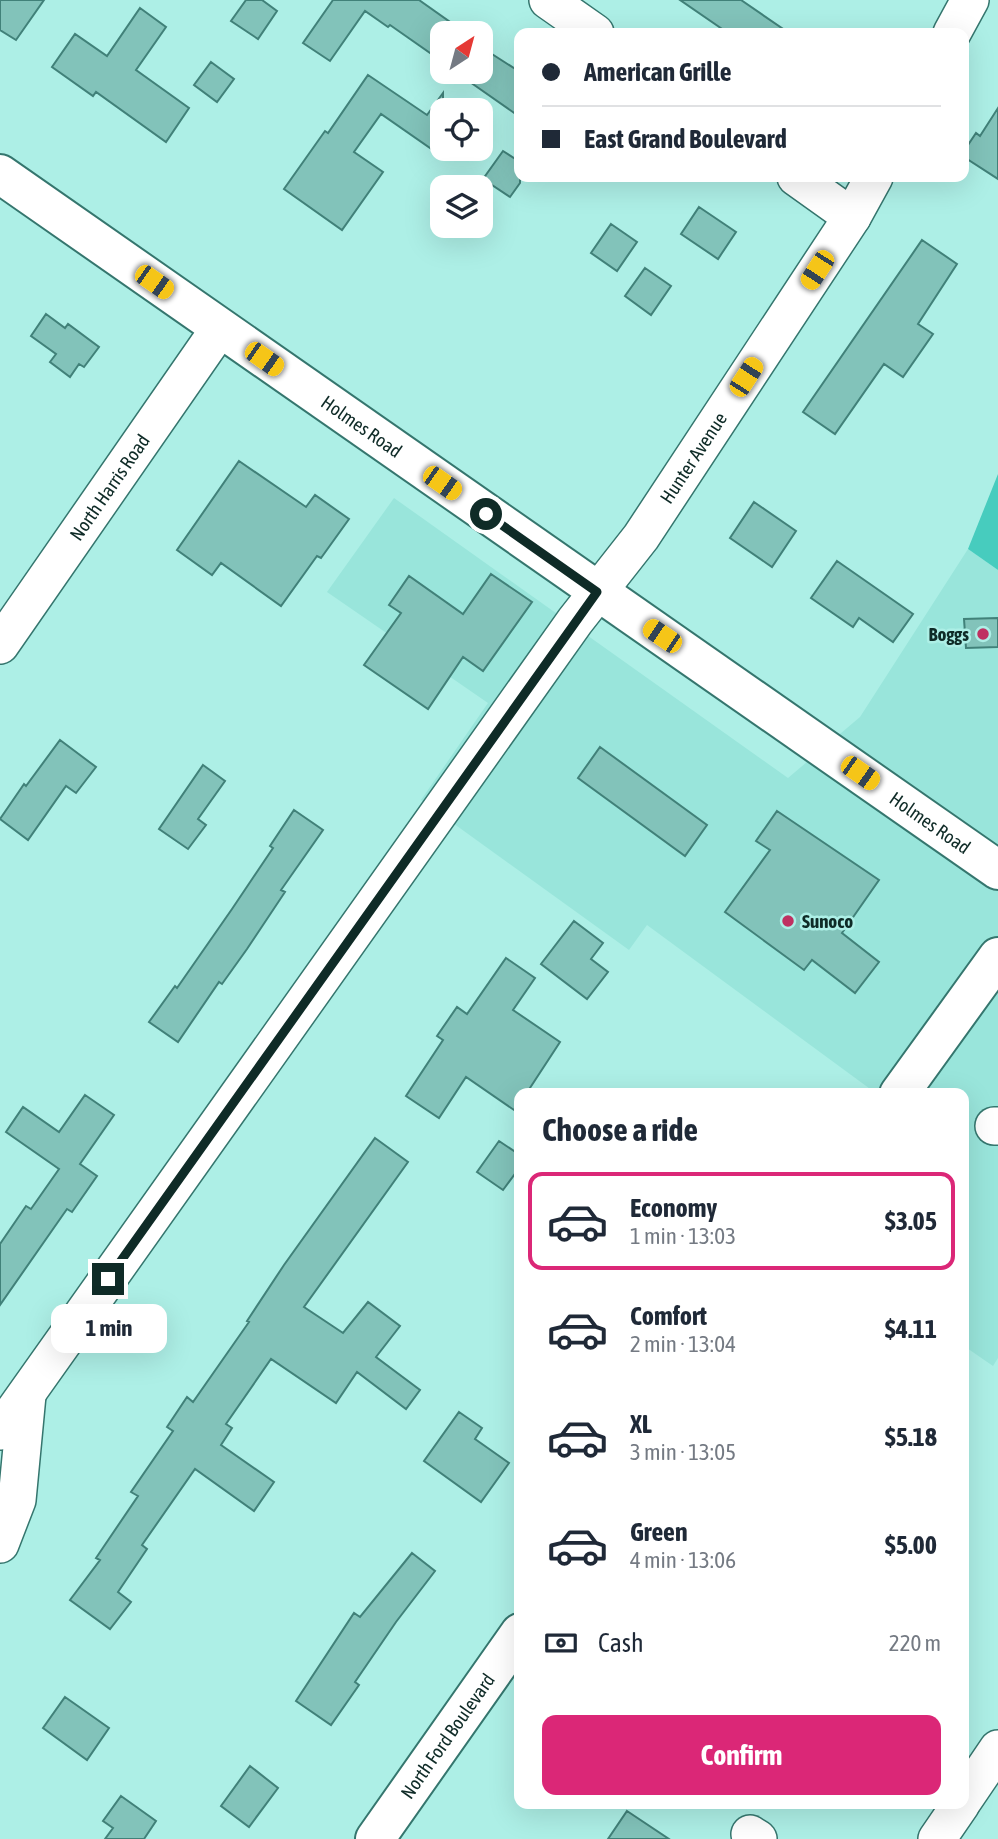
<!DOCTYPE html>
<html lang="en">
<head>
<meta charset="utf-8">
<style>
	body { margin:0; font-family:"Asap Condensed",sans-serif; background:#f2f2f3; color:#1f2937; height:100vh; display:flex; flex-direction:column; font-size:26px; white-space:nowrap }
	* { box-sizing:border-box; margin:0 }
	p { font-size:23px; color:#747a83 }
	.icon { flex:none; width:38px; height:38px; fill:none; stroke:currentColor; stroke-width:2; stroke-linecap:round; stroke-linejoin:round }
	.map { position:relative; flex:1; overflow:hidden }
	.details { position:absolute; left:514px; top:1088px; width:455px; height:721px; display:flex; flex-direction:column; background:#fff; border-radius:14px; box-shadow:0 7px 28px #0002 }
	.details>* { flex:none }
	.hud { position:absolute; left:514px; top:28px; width:455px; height:154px; border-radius:14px; box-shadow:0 7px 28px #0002; display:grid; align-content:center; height:154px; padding:0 28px; background:#fff }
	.needle { width:46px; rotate:36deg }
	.tools { position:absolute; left:430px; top:21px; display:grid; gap:14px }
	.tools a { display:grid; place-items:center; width:63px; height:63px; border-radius:14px; background:#fff; box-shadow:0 7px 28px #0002; font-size:35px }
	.end { position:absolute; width:32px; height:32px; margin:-16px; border:9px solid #0f2b27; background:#fff; box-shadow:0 0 0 4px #fff }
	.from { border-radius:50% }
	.bubble { position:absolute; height:49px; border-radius:14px; background:#fff; box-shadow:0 7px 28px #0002; font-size:23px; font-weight:700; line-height:49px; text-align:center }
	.car { position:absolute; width:21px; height:42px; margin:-21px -10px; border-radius:9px; box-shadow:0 0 5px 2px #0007; background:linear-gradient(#f5c518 24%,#345 0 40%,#f5c518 0 76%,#345 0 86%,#f5c518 0) }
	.hud b { display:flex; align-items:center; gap:24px; height:66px; font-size:26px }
	.hud b+b { border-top:2px solid #e0e1e3 }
	.hud i { width:18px; height:18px; background:#1f2937 }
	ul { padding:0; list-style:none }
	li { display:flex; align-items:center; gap:21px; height:98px; margin:0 14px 10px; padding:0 14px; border:4px solid transparent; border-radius:14px }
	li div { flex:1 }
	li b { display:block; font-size:26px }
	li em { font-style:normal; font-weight:700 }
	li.current { border-color:#db2777 }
	li>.icon { width:63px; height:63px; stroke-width:1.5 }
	h2 { padding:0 28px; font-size:32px; line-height:84px }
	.pay { display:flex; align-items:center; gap:18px; height:77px; padding:0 28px; font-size:26px }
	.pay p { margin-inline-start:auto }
	.button { display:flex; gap:14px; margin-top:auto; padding:14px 28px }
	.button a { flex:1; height:80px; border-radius:14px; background:#db2777; color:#fff; font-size:28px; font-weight:700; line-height:80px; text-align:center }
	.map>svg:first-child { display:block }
</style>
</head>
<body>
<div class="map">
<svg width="998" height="1839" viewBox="0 0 998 1839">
	<rect width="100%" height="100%" fill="#adefe6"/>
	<path fill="#99e5db" d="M 394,498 L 788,778 L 860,717 L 968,549 L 998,570 L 998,1358 L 993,1366 L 964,1346 L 964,1094 L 877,1094 L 647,925 L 629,950 L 421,800 L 488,703 L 327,592 Z"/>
	<path fill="#47ccbe" d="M 998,474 L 998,570 L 968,549 Z"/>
	<path fill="#82c3ba" stroke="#418179" stroke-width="2" d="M 0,0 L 44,0 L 16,40 L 0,30 Z
		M 246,0 L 262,0 L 277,11 L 258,39 L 231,21 Z
		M 333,0 L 419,0 L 450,22 L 448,24 L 462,33 L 443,33 L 443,62 L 390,25 L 388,27 L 365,11 L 330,61 L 303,43 Z
		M 680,0 L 741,0 L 789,33 L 728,33 Z
		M 140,8 L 166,27 L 136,70 L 189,108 L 166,142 L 96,92 L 93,96 L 52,67 L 75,34 L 107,56 Z
		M 481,47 L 520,72 L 520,117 L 457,73 L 481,72 Z
		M 211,62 L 234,79 L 217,102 L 194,85 Z
		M 368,75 L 427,115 L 443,93 L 443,157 L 381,114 L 354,152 L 383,172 L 342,230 L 284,189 L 325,131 L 328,133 Z
		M 998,108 L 998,179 L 964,157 L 964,151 L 976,133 L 980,136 Z
		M 503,151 L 520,162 L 520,183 L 510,197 L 483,179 Z
		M 699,207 L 736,232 L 718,259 L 681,234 Z
		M 611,224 L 637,242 L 617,271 L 591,253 Z
		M 922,240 L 957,264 L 918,324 L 933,334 L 903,377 L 884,364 L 835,434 L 803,412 Z
		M 645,268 L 671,286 L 651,315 L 625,296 Z
		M 46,314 L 65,328 L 68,324 L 99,347 L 84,367 L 79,364 L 70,377 L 50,362 L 56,354 L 31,336 Z
		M 239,461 L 306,507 L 315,495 L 349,519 L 321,558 L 317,556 L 281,606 L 221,563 L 212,575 L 177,550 Z
		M 754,502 L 796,531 L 772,567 L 730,538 Z
		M 837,561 L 913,614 L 893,642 L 859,618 L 853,627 L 811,598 Z
		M 491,574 L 532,602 L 483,671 L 463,657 L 428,709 L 364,665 L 401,613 L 389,605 L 409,576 L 463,614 Z
		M 998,618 L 998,647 L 966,648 L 964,619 Z
		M 60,740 L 96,767 L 76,793 L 66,786 L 28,840 L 0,819 L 24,784 L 26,786 Z
		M 600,747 L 707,825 L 685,856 L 578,778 Z
		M 203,765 L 225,781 L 198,819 L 206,825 L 188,849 L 159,829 Z
		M 294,810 L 323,830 L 281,890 L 285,892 L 247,949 L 222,984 L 219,982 L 178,1042 L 149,1022 L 175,986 L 177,988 L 232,909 L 273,848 L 270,846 Z
		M 777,811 L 879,880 L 842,933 L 879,962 L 855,993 L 812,960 L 804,970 L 725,912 L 770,850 L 756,841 Z
		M 574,921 L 603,943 L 591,959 L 608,972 L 587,999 L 541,964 Z
		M 506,958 L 535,978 L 513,1010 L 560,1042 L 526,1094 L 520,1094 L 520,1102 L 514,1110 L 466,1077 L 439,1118 L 406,1096 L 443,1040 L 437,1036 L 457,1007 L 467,1014 Z
		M 85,1095 L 114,1115 L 80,1164 L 97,1176 L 72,1212 L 67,1209 L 0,1305 L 0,1244 L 26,1206 L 31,1209 L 59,1169 L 6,1132 L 23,1107 L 59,1132 Z
		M 375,1138 L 408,1162 L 304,1307 L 343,1333 L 368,1302 L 400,1326 L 376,1357 L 420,1390 L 406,1409 L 357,1372 L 336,1403 L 271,1359 L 226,1424 L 232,1428 L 221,1445 L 274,1482 L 254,1511 L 195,1469 L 142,1545 L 147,1549 L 118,1592 L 131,1602 L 110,1629 L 70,1600 L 100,1560 L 96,1558 L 138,1496 L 131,1492 L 173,1431 L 167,1427 L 187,1397 L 193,1402 L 249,1322 L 247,1321 L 284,1265 Z
		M 499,1141 L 520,1155 L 520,1167 L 503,1190 L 477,1172 Z
		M 459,1412 L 482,1428 L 475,1439 L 509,1463 L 481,1502 L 424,1461 Z
		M 412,1553 L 435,1571 L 396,1622 L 355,1682 L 359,1685 L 331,1725 L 296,1701 L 354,1613 L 360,1617 Z
		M 65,1697 L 109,1728 L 87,1760 L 43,1728 Z
		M 250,1766 L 278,1788 L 249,1827 L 221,1806 Z
		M 121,1796 L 156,1821 L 144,1839 L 105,1839 L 113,1828 L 103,1821 Z
		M 627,1811 L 669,1839 L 608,1839 Z"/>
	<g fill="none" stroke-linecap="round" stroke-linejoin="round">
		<g stroke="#35766e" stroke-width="40">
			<g id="minor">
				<path d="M 548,0 L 595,33"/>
				<path d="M 952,33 L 970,0"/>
				<path d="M 796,177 L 852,217"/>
				<path id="s1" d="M 0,645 L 220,328"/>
				<path d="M 994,1126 L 998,1126"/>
				<path id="s2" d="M 0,1431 L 575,621 L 641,537 L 852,217 L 874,177"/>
				<path d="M 0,1544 L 17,1500 L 27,1395"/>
				<path d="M 964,1799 L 998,1749"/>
				<path d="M 750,1834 L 758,1839"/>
				<path d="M 937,1839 L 961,1804"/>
			</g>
		</g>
		<g stroke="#35766e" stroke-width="42">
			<g id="major">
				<path id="s3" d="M 0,174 L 998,870"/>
				<path d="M 899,1094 L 998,957"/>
				<path id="s4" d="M 375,1839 L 520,1633"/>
			</g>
		</g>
		<use href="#minor" stroke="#fff" stroke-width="37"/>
		<use href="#major" stroke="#fff" stroke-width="38"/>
	</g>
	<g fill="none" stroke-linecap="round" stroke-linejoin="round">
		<path stroke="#0f2b27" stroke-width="9" d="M 108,1279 L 597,592 L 486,514"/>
	</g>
	<g fill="#bf3161" stroke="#adefe6" stroke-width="2.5">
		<circle cx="983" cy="634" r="7"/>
		<circle cx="788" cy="921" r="7"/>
	</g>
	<g text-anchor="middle" stroke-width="5" stroke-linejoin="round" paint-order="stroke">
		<g font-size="19" fill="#0f2b27" stroke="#adefe6">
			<text dy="7" stroke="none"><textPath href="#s3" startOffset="441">Holmes Road</textPath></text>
			<text dy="7" stroke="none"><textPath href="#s2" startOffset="1195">Hunter Avenue</textPath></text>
			<text dy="7" stroke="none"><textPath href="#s1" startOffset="192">North Harris Road</textPath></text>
			<text dy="7" stroke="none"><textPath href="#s3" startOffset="1134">Holmes Road</textPath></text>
			<text dy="7" stroke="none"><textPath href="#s4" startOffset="126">North Ford Boulevard</textPath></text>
		</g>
		<g font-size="19" font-weight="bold" fill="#0f2b27" stroke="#adefe6" text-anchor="end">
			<text x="969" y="641">Boggs</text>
			<text x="802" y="928" text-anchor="start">Sunoco</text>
		</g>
	</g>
</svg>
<div class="tools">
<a><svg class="needle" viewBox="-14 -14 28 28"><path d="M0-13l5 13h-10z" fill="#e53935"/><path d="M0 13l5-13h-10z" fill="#747a83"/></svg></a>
<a><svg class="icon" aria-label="locate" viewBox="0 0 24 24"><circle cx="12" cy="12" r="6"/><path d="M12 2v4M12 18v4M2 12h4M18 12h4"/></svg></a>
<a><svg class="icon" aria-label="layers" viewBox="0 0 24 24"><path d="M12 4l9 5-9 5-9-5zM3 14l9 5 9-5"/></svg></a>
</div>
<i class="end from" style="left:486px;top:514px"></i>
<i class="end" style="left:108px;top:1279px"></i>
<div class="bubble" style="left:51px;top:1304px;width:116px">1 min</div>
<i class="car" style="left:817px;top:270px;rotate:213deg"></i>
<i class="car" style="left:154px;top:282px;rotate:125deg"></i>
<i class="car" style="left:264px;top:359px;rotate:125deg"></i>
<i class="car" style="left:746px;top:377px;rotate:33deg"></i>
<i class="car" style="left:442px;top:483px;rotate:125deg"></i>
<i class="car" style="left:662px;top:636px;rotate:304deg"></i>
<i class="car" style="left:860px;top:773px;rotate:125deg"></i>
<div class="hud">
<b><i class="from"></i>American Grille</b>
<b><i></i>East Grand Boulevard</b>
</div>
<section class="details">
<h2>Choose a ride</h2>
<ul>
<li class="current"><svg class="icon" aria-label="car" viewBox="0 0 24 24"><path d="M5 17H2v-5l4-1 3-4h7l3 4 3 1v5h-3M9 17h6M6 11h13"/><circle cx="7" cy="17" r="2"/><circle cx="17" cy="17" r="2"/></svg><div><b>Economy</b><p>1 min · 13:03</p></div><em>$3.05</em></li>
<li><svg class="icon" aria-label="car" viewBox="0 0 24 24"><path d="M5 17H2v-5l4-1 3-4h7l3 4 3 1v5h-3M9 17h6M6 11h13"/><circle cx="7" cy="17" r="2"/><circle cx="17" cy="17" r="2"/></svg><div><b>Comfort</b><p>2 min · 13:04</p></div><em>$4.11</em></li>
<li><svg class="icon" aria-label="car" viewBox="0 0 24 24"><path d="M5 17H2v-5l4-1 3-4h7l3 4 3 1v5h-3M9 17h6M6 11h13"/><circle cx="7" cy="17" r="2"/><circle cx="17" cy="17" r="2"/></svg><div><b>XL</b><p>3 min · 13:05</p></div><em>$5.18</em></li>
<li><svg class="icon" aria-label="car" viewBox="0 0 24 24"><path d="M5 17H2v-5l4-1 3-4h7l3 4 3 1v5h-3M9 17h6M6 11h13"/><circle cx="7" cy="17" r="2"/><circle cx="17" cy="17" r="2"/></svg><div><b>Green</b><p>4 min · 13:06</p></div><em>$5.00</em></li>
</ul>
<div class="pay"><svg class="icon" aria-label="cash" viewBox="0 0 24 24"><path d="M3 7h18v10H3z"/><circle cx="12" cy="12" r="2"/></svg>Cash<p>220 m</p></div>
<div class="button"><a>Confirm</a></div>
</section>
</div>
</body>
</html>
